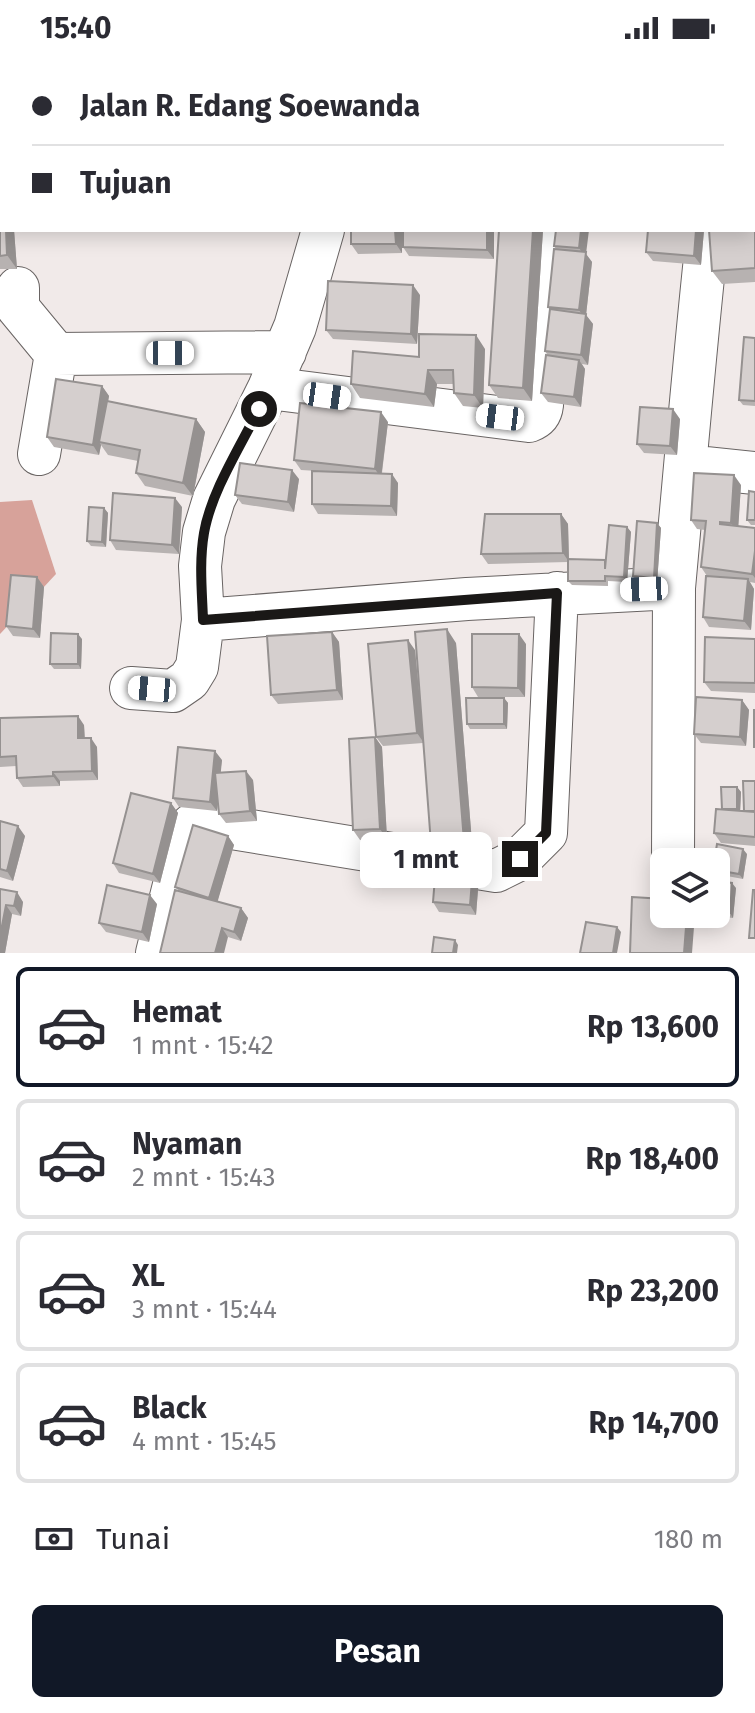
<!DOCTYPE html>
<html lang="id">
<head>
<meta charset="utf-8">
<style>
	body { margin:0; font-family:"Fira Sans",sans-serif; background:#f7f7f7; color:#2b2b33; height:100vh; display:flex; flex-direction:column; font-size:30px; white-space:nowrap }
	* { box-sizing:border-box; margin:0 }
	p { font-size:26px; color:#7c7c81 }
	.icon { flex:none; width:44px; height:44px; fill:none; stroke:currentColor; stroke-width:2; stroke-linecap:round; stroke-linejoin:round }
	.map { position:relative; height:897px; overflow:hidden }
	.sheet { display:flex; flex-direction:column; background:#fff; flex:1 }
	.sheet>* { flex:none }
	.hud { position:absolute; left:0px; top:0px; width:756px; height:176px; box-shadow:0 4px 20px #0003; display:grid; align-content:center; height:176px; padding:0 32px; background:#fff }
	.buttons { position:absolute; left:650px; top:792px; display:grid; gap:16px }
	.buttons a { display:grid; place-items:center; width:80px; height:80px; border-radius:12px; background:#fff; box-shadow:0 4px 20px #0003; font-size:40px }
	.end { position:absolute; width:36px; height:36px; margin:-18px; border:10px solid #1a1817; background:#fff; box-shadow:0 0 0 4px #fff }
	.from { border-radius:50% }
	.bubble { position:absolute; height:56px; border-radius:12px; background:#fff; box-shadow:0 4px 20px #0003; font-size:26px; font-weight:700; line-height:56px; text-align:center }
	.car { position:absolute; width:24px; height:48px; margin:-24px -12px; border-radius:10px; box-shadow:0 0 6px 2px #0007; background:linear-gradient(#fff 24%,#345 0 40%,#fff 0 76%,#345 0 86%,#fff 0) }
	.hud b { display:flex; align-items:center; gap:28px; height:76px; font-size:30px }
	.hud b+b { border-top:2px solid #e1e1e2 }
	.hud i { width:20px; height:20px; background:#2b2b33 }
	ul { padding:14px 0 0; list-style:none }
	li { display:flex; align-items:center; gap:24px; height:120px; margin:0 16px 12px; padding:0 16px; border:4px solid #e1e1e2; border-radius:12px }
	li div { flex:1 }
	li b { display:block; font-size:30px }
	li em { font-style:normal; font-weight:700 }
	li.on { border-color:#111827 }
	li>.icon { width:72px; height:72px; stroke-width:1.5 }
	.pay { display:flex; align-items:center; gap:20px; height:88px; padding:0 32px; font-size:30px }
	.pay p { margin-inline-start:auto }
	.button { display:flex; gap:16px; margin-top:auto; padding:16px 32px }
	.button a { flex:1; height:92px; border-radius:12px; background:#111827; color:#fff; font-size:32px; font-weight:700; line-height:92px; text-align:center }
	.status { display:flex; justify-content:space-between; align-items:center; height:56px; padding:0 40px; background:#fff; direction:ltr }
	.status svg { height:22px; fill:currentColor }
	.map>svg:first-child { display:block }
</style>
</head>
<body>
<div class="status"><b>15:40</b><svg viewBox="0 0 49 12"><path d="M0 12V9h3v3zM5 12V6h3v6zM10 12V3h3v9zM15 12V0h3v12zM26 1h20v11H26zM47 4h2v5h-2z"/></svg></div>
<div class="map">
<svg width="755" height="897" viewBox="0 0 755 897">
	<rect width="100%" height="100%" fill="#f1eae9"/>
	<path fill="#d7a29a" d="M 32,444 L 56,518 L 0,578 L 0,446 Z"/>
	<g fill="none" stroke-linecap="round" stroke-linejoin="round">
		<g stroke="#696463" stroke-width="44">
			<path id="minor" d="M 187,0 L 187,2
				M 339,0 L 340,2
				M 624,0 L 624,2
				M 120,2 L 148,0
				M 494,2 L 494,0
				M 754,135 L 755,135
				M 18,232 L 18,252 L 56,298 L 285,296
				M 269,332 L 529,365 C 537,362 541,358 542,349 L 551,174
				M 39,398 L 56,298
				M 686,410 L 755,417
				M 203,564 L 467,543 L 674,532 C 685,412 695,293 708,174
				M 131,632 L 173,635 L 189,624 L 197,611 L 203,564 L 200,510 L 204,476 L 214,443 L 269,332 L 295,271 L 323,174
				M 673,806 L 674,532
				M 157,897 L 187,777 L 192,769 L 201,767 L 496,815 L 520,803 L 546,777 L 557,537"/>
		</g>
		<use href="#minor" stroke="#fff" stroke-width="42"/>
	</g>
	<path fill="#b7b2b1" d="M 366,0 L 449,0 L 449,1 L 366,2 Z
		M 460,0 L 482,0 L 482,1 L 461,2 Z
		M 626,0 L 677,0 L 677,2 L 626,2 Z
		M 2,5 L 2,83 L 0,80 L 0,6 Z
		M 0,113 L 2,174 L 14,174 L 17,213 L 0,213 Z
		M 755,154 L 755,226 L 722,228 L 712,215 Z
		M 402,174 L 402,197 L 358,198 L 351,188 Z
		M 403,174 L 494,174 L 494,203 L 409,200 L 403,191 Z
		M 499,174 L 543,174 L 532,345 L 498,342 L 489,329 Z
		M 556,174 L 586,198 L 592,206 L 586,259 L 593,268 L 588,309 L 582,308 L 585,313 L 581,351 L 548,346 L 541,337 L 548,300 L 545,295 L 550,254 L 548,251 L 556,193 L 554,190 Z
		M 704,174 L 701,209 L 653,205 L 646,196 Z
		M 420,239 L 417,288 L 333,283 L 326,274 Z
		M 755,282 L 755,350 L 743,349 L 739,344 Z
		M 485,293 L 483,352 L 463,350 L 454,337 L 454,328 L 437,328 L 434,351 L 360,342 L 351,328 L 419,301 Z
		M 102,330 L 109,340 L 108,345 L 196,363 L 205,376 L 193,440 L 145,430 L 136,417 L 138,405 L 108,399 L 101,389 L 99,399 L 54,391 L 47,381 Z
		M 680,363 L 677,399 L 644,397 L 637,388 Z
		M 388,366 L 382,417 L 398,427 L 397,460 L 318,458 L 312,448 L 317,415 L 301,414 L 294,404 Z
		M 299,423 L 294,456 L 242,448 L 235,439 Z
		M 741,429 L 738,470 L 755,472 L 755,527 L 750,526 L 754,533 L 751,574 L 709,571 L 703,561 L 707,520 L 701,511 L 705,474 L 697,473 L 691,464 Z
		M 755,436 L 755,469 L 751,469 L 747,464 Z
		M 182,451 L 179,498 L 116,494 L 110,484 Z
		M 104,452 L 108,457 L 106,491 L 91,490 L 87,485 Z
		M 561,458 L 568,468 L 569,503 L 605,504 L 627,471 L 631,476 L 627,526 L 608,525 L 608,530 L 572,529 L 568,525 L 568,506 L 488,508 L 481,498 Z
		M 657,467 L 661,472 L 657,527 L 636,525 L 633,520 Z
		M 37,521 L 44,531 L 40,582 L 13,580 L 6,570 Z
		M 332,576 L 339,586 L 343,644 L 278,648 L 271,639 Z
		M 82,583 L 81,613 L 54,613 L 50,608 Z
		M 755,583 L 755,637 L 711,635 L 704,626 Z
		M 456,587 L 473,799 L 441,801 L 431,788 L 423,687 L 383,690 L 376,681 L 415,594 L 422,668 Z
		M 526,588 L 525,641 L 478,641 L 472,631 Z
		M 504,642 L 508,647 L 507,673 L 470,673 L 467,668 Z
		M 742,644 L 749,654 L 746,690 L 701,687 L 694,678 Z
		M 0,662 L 84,669 L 85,682 L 97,691 L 98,724 L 60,725 L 60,730 L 23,731 L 17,722 L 16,710 L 0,711 Z
		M 375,681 L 382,691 L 387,783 L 360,784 L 353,774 Z
		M 222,704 L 220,717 L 253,724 L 257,765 L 226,767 L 219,758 L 218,744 L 217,755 L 179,751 L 173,742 Z
		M 755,725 L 755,790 L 721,787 L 714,777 L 722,753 L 737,731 L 741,736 L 740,755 L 744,755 Z
		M 171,747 L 178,757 L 160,827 L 119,817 L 113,807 Z
		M 0,765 L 25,780 L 13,825 L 0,821 Z
		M 228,780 L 234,789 L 217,846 L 241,852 L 248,862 L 241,885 L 228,881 L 175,831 Z
		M 747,798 L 743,823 L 716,818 L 716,806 Z
		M 473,812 L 479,821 L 476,859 L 439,856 L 433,846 Z
		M 716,825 L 736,832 L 733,862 L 715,860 L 714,858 L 716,858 Z
		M 0,833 L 23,846 L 21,860 L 12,858 L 5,897 L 0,897 Z
		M 157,848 L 149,886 L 106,876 L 99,867 Z"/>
	<path fill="#959190" d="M 754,21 L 755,22 L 755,82 L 754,81 Z
		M 6,174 L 14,174 L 17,213 L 7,199 Z
		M 395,174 L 402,174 L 402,197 L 396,188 Z
		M 487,174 L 494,174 L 494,203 L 487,194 Z
		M 533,174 L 543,174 L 532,345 L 523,332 Z
		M 581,174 L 589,174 L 586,198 L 592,206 L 586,259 L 593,268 L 588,309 L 581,299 L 585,263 L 579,254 L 585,201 L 579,192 Z
		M 696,174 L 704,174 L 701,209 L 694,200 Z
		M 413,229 L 420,239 L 417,288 L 411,278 Z
		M 476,279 L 485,293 L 483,352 L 474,339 Z
		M 579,304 L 585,313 L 581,351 L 574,341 Z
		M 428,314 L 437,328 L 434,351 L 425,338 Z
		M 102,330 L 109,340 L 101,386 L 99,386 L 101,389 L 99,399 L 93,389 Z
		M 673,353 L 680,363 L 677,399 L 670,390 Z
		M 381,356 L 388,366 L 381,422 L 375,413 Z
		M 196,363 L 205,376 L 193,440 L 183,427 Z
		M 292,414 L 299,423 L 294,456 L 288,446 Z
		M 392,418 L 398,427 L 397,460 L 391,450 Z
		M 734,419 L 741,429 L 738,476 L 731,467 Z
		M 175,442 L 182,451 L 179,498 L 172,489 Z
		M 104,452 L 108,457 L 106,491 L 102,486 Z
		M 561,458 L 568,468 L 569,506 L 563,497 Z
		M 657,467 L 661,472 L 657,527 L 654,522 Z
		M 627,471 L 631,476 L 627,526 L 624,521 Z
		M 755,495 L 755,522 L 752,518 Z
		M 37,521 L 44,531 L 40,582 L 33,573 Z
		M 748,523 L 754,533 L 751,574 L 744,565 Z
		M 447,573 L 456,587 L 473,799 L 464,785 Z
		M 332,576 L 339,586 L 343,644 L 337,634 Z
		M 78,578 L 82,583 L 81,613 L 78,608 Z
		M 519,578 L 526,588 L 525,641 L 518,632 Z
		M 408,584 L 415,594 L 424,687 L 417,677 Z
		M 504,642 L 508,647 L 507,673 L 504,668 Z
		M 742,644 L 749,654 L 746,690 L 740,681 Z
		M 78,660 L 84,669 L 85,692 L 78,682 Z
		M 375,681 L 382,691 L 387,783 L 380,773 Z
		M 91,682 L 97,691 L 98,724 L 92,715 Z
		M 215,695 L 222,704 L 217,755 L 210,746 Z
		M 246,715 L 253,724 L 257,765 L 250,755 Z
		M 53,716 L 60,725 L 60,730 L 53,720 Z
		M 737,731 L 741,736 L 740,758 L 737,753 Z
		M 171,747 L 178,757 L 160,827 L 153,818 Z
		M 18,770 L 25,780 L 13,825 L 7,815 Z
		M 228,780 L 234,789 L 216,851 L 209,842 Z
		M 743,793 L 747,798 L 743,823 L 739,818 Z
		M 473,812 L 479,821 L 476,859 L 470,849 Z
		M 732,827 L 736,832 L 733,862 L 730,857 Z
		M 17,836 L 23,846 L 21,860 L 14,850 Z
		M 150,839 L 157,848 L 149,886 L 142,876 Z
		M 6,849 L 12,858 L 5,897 L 0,897 L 0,880 Z
		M 241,852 L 248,862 L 241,885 L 234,876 Z
		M 687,858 L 695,858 L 692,897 L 684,897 Z
		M 617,871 L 621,876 L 617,897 L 613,897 Z
		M 222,872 L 228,881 L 224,897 L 215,897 Z
		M 455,884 L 458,889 L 457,897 L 453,897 Z"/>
	<path fill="#d5cfce" stroke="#959190" stroke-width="2" d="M 206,0 L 263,0 L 264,2 L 206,2 Z
		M 366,0 L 422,0 L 422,2 L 366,2 Z
		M 626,0 L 673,0 L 626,2 Z
		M 724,0 L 750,0 L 750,2 L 724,2 Z
		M 2,5 L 2,70 L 0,70 L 0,6 Z
		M 2,112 L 2,174 L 6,174 L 7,199 L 0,200 L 0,113 Z
		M 754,154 L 755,154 L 755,212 L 712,215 L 709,174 L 754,174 Z
		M 351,174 L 395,174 L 396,188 L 351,188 Z
		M 403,174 L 487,174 L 487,194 L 403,191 Z
		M 499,174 L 533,174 L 523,332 L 489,329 Z
		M 556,174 L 581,174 L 579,192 L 554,190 Z
		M 648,174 L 696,174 L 694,200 L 646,196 Z
		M 554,193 L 586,196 L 579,254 L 548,251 Z
		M 328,225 L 413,229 L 411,278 L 326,274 Z
		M 550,253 L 586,258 L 581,299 L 545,295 Z
		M 419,278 L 476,279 L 474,339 L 454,337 L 453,314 L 428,314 L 425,338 L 351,328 L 353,295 L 419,301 Z
		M 744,281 L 755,282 L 755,345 L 739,344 Z
		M 546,299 L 579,304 L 574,341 L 541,337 Z
		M 56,323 L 102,330 L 93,389 L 47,381 Z
		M 107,345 L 196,363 L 183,427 L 136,417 L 140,394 L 99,386 Z
		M 300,347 L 381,356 L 375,413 L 294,404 Z
		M 640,351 L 673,353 L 670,390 L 637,388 Z
		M 240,407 L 292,414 L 288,446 L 235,439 Z
		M 312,415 L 392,418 L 391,450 L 312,448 Z
		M 694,417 L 734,419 L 731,467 L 720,466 L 720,468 L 755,472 L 755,495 L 752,518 L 701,511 L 706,465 L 691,464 Z
		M 749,435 L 755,436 L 755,464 L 747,464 Z
		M 113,437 L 175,442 L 172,489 L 110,484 Z
		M 89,451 L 104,452 L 102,486 L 87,485 Z
		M 485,458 L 561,458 L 563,497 L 481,498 Z
		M 637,465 L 657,467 L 654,522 L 633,520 Z
		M 609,469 L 627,471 L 624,521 L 605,520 L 605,525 L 568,525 L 568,503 L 605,504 L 605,513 Z
		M 11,519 L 37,521 L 33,573 L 6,570 Z
		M 706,520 L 748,523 L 744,565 L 703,561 Z
		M 447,573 L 464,785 L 431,788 L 415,576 Z
		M 332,576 L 337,634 L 271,639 L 267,580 Z
		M 51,577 L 78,578 L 78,608 L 50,608 Z
		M 472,578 L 519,578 L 518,632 L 472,631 Z
		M 705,581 L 755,583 L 755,627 L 704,626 Z
		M 408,584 L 417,677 L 376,681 L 368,588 Z
		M 696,641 L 742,644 L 740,681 L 694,678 Z
		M 466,642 L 504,642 L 504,668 L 467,668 Z
		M 754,654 L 755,654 L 755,691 L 754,691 Z
		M 78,660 L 78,682 L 91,682 L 92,715 L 53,716 L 53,720 L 17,722 L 16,700 L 0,701 L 0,662 Z
		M 375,681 L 380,773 L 353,774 L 349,683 Z
		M 178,691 L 215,695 L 210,746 L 173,742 Z
		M 246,715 L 250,755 L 219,758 L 215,717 Z
		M 743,725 L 755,725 L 755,755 L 744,755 Z
		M 721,731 L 737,731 L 737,753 L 722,753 Z
		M 131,737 L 171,747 L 153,818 L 113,807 Z
		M 716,753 L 755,756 L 755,781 L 714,777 Z
		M 0,765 L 18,770 L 7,815 L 0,813 Z
		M 193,769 L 228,780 L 209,842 L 175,831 Z
		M 717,788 L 743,793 L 739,818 L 716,814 L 716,806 L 714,806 Z
		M 436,809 L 473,812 L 470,849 L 433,846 Z
		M 716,825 L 732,827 L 730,857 L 716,856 Z
		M 107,829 L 150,839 L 142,876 L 99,867 Z
		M 0,833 L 17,836 L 14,850 L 6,849 L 0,880 Z
		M 175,834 L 241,852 L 234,876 L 222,872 L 215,897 L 160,897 Z
		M 753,834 L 755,834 L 755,882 L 749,882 Z
		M 632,841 L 664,843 L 664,858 L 687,858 L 684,897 L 630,897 Z
		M 586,866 L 617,871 L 613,897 L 580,897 Z
		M 434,881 L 455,884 L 453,897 L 432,897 Z"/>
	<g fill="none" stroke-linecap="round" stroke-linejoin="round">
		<path stroke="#1a1817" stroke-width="10" d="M 259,353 C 240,391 211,436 204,477 C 199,506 202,535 203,564 L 557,537 L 546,777 L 520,803"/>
	</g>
</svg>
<div class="buttons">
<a><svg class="icon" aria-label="layers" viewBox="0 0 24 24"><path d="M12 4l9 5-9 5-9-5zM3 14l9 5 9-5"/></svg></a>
</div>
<i class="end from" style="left:259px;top:353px"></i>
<i class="end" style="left:520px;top:803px"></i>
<div class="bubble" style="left:360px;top:776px;width:132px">1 mnt</div>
<i class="car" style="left:170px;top:297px;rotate:90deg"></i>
<i class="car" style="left:327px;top:340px;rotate:98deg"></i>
<i class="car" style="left:500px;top:361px;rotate:277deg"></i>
<i class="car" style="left:644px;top:533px;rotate:268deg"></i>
<i class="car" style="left:152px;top:633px;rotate:275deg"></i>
<div class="hud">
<b><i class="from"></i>Jalan R. Edang Soewanda</b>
<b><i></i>Tujuan</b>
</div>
</div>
<section class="sheet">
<ul>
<li class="on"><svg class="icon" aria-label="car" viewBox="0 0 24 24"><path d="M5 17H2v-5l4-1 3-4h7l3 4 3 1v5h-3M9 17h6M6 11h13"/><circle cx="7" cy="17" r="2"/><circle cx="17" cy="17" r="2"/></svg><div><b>Hemat</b><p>1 mnt · 15:42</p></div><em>Rp 13,600</em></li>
<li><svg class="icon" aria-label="car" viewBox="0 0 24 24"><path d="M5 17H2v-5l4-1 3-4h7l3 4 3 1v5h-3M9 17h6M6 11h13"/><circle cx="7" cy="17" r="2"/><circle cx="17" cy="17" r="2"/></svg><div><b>Nyaman</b><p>2 mnt · 15:43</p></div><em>Rp 18,400</em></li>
<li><svg class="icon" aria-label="car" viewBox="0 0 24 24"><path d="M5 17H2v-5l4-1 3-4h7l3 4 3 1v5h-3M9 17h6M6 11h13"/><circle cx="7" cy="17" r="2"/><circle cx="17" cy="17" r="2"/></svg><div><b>XL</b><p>3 mnt · 15:44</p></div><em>Rp 23,200</em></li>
<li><svg class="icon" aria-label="car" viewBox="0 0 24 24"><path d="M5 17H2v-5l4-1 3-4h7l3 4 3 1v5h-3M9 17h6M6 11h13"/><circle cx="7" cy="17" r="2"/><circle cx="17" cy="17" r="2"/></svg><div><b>Black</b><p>4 mnt · 15:45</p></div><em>Rp 14,700</em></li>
</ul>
<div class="pay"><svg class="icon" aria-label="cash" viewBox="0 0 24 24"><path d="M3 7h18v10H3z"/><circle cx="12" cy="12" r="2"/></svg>Tunai<p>180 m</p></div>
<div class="button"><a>Pesan</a></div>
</section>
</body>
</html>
